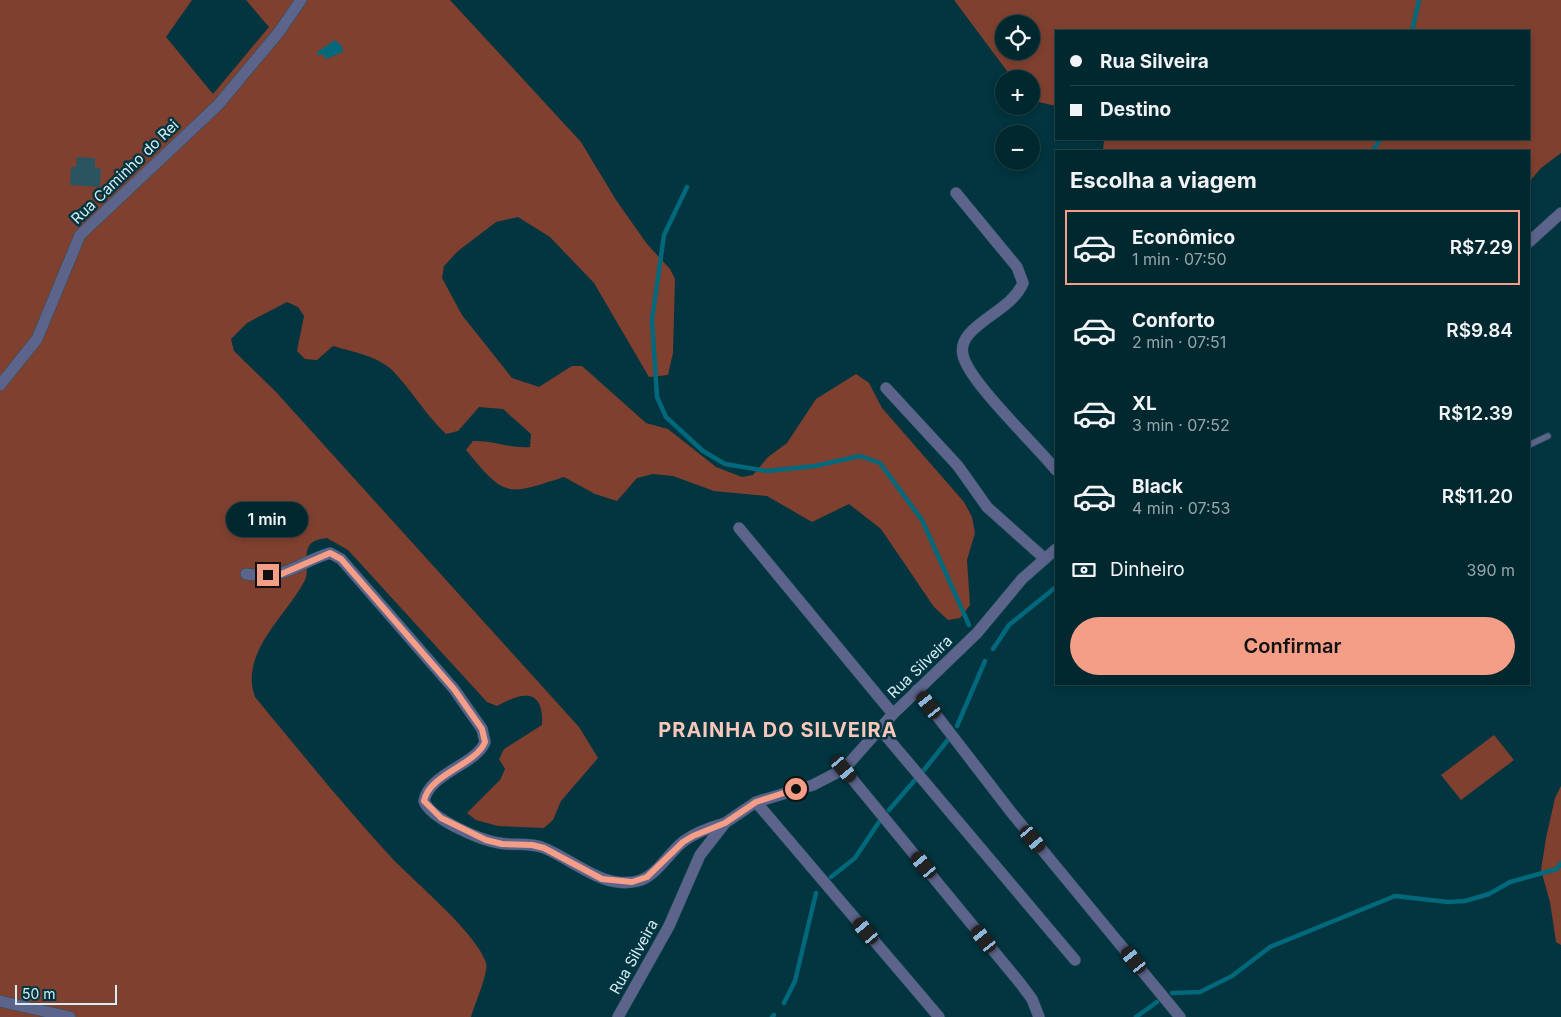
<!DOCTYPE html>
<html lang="pt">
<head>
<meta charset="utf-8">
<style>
	body { margin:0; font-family:Inter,sans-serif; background:#10343b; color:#f1f3f6; height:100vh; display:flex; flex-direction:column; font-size:19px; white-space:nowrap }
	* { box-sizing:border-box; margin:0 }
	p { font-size:16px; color:#96a6aa }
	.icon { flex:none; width:28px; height:28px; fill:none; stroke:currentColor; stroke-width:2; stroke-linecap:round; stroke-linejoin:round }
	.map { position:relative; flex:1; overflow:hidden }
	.details { position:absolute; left:1055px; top:150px; width:475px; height:535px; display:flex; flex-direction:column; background:#02282f; border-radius:0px; box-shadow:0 2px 8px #0003,0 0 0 1px #23444b }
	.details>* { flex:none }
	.hud { position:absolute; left:1055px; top:30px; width:475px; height:110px; border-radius:0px; box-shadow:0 2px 8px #0003,0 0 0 1px #23444b; display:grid; align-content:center; height:110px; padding:0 15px; background:#02282f }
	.buttons { position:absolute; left:995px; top:15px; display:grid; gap:10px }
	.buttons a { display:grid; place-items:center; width:45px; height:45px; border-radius:50%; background:#02282f; box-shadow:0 2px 8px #0003,0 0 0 1px #23444b; font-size:25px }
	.scale { position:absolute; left:15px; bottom:12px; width:102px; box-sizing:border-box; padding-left:5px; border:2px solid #d6edf4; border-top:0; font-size:14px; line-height:18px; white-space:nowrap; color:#d6edf4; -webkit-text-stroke:4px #02353f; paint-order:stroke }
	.end { position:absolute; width:22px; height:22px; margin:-11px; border:6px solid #f49e87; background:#111; box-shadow:0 0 0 2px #111 }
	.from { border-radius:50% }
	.bubble { position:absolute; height:35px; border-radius:18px; background:#02282f; box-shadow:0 2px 8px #0003,0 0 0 1px #23444b; font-size:16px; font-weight:600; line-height:35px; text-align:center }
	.car { position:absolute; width:15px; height:30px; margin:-15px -8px; border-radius:6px; box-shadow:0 0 4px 1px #0007; background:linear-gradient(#222 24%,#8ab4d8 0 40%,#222 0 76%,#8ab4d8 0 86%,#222 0) }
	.hud b { display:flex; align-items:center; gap:18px; height:48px; font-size:19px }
	.hud b+b { border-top:1px solid #23444b }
	.hud i { width:12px; height:12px; background:#f1f3f6 }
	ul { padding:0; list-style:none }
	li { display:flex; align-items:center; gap:15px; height:75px; margin:0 10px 8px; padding:0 5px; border:2px solid transparent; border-radius:0px }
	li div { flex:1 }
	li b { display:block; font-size:19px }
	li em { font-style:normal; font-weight:600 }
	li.selected { border-color:#f49e87 }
	li>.icon { width:45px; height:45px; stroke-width:1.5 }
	h2 { padding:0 15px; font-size:22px; line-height:60px }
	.pay { display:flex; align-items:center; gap:12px; height:55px; padding:0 15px; font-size:19px }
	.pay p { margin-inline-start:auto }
	.primary-button { display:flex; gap:10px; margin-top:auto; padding:10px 15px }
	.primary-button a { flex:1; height:58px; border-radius:30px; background:#f49e87; color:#111; font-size:20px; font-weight:600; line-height:58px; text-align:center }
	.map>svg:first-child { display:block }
</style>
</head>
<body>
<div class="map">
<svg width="1561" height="1017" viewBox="0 0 1561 1017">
	<rect width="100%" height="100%" fill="#02353f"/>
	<path fill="#80402f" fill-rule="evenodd" d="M 0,0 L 192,0 L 166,37 L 213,94 L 269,27 L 246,0 L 450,0 L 581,142 L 616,200 L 647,244 L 670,269 L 675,279 L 673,353 L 668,375 L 649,377 L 594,283 L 550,237 L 518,217 L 496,222 L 458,251 L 444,266 L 442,278 L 462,315 L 512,378 L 539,387 L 572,366 L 582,366 L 646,423 L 668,429 L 716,467 L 742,477 L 753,475 L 768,457 L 787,443 L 816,399 L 856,374 L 869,383 L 882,408 L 964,502 L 972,517 L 975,533 L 967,560 L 970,605 L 960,618 L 948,620 L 934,607 L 881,529 L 849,504 L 812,522 L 767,496 L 714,491 L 673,476 L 653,474 L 637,478 L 617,501 L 595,494 L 564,477 C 507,495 506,499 466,450 L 473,441 C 493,440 511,449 530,447 L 531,434 L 503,409 L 479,407 L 458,431 L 446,434 C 426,415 412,391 393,371 C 378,356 353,352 333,346 L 317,360 L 305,359 L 297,351 L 304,316 L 298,307 L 287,302 L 247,323 L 231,339 L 234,351 L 276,392 L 579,727 L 598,758 L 561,801 L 553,820 L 544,828 L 498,826 L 476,820 L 467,813 L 500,780 L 505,769 L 499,759 L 504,749 L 542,725 C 544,687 522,692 497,706 L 487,702 L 348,550 L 327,538 C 320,539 311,540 308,548 C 304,558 310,572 304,582 C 285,617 239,654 255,697 C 299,750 343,805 390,856 C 413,881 477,933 486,963 C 489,972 474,1006 471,1017 L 0,1017 Z
		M 954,0 L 1561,0 L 1561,153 L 1541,168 L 1529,182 L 1529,151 L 1103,151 L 1104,139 L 1529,139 L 1529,31 L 1056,31 L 1056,106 L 1034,101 L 1031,98 L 1031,79 L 1013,79 ZM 1004,24 L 1031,24 L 1031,51 L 1004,51 Z
		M 1494,735 L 1514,760 L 1461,800 L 1441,775 Z
		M 1561,786 L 1561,945 L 1556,942 L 1550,902 L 1541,870 L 1546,838 L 1555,798 Z"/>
	<path fill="#02687b" d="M 335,40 L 342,46 L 343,52 L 326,59 L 322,54 L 319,56 L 317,52 Z"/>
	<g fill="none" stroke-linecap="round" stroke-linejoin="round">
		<path stroke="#02687b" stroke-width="4.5" d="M 1412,31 L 1419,0
			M 1373,151 L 1380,139
			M 687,187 L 664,235 L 652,320 L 657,397 L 666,417 L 703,451 L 725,464 L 767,471 L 815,466 L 860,456 L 880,463 L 922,520 L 969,625
			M 993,649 L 1009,625 L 1056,587
			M 957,726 L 985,661
			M 924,770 L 947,741
			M 889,810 L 915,780
			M 831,877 L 855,858 L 879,822
			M 1172,993 L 1200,992 L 1232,976 L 1270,947 L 1395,896 L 1448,902 L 1465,901 L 1489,894 L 1510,882 L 1557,869 L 1561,863
			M 784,1003 L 795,981 L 816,893
			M 772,1017 L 774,1015
			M 1136,1017 L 1157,1002"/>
	</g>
	<path fill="#295560" d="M 77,157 L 95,158 L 95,168 L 101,168 L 100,187 L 70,185 L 71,167 L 76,167 Z"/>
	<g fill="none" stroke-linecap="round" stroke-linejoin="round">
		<g stroke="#24525c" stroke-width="7">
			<path id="lane" d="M 1529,445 L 1548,436"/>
		</g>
		<g stroke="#24525c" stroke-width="12">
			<path id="street" d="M 956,193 L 1017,267 L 1023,283 C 1013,306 986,315 969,334 C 964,340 961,347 963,355 C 968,381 1036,445 1056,470
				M 1529,242 L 1561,213
				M 0,385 L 37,339 L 80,235 L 218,105 L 279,32 L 301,0
				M 886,388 L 958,466 L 987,507 L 1044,558
				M 739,528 L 893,714
				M 246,574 C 287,580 295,564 330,553 L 341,559 L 454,689 L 482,729 L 485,742 C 476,765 429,773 424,801 C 431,819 480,840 499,843 C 514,846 529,842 544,848 C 574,860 603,890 638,881 C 657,876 669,852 684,841 C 696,832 711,827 725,823
				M 917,690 L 1011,812 L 1180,1017
				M 880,729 L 1075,960
				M 844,769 L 1020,983 L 1032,999 L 1039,1017
				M 756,802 L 939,1017
				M 0,1001 L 70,1017
				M 618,1017 L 669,926 L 700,855 L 725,823 L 756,802 L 813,785 L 844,769 L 893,714 L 977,633 L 1022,579 L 1056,549"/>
		</g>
		<use href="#lane" stroke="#5d648c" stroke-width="5.5"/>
		<use href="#street" stroke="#5d648c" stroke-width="11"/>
	</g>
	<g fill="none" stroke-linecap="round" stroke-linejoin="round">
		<path stroke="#f49e87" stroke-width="6" d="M 268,575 L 279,575 L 330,553 L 341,559 L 454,689 L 482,729 L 485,742 C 476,765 429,774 424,801 L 441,818 L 486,840 L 502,844 L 532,845 L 544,848 L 602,879 L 632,882 L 647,877 L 683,842 L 693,836 L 725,823 L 756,802 L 796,789"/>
	</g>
	<g text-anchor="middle" stroke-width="5" stroke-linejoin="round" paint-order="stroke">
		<g font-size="15" fill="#d6edf4" stroke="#02353f">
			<text transform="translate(125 172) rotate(-44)" y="5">Rua Caminho do Rei</text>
			<text transform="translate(920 667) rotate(-44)" y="5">Rua Silveira</text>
			<text transform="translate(634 957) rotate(-61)" y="5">Rua Silveira</text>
		</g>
		<g font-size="20" font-weight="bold" letter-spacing="1" fill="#f9c8ba" stroke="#02353f">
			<text x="778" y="737">PRAINHA DO SILVEIRA</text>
		</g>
	</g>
</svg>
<div class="buttons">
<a><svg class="icon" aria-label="locate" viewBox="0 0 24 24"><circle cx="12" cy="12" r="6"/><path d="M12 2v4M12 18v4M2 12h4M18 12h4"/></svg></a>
<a>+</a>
<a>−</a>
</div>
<div class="scale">50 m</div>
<i class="end from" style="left:796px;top:789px"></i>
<i class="end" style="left:268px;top:575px"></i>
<div class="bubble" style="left:226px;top:502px;width:82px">1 min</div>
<i class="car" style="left:929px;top:705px;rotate:323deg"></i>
<i class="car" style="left:844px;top:769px;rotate:140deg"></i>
<i class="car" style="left:1033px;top:839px;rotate:140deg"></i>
<i class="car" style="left:924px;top:865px;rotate:320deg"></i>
<i class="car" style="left:866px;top:931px;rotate:320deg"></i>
<i class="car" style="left:984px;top:939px;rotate:321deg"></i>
<i class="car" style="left:1134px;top:960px;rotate:321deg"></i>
<div class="hud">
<b><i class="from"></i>Rua Silveira</b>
<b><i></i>Destino</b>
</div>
<section class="details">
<h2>Escolha a viagem</h2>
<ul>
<li class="selected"><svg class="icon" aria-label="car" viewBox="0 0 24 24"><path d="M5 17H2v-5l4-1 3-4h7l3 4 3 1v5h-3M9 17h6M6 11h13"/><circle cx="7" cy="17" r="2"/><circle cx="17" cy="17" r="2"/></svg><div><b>Econômico</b><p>1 min · 07:50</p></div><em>R$7.29</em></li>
<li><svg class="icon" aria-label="car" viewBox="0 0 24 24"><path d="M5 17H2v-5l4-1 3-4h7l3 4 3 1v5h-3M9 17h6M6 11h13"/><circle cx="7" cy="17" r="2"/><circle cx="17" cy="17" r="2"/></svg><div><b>Conforto</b><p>2 min · 07:51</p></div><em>R$9.84</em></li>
<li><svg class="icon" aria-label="car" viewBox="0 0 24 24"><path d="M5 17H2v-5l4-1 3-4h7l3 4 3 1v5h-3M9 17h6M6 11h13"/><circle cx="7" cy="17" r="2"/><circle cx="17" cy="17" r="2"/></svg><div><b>XL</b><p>3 min · 07:52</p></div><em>R$12.39</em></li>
<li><svg class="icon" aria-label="car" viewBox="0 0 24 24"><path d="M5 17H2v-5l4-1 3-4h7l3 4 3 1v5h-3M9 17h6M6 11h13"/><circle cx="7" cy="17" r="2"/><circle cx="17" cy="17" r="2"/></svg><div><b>Black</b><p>4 min · 07:53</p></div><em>R$11.20</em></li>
</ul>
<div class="pay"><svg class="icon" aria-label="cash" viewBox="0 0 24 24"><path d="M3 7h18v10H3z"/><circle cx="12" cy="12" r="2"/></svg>Dinheiro<p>390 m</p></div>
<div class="primary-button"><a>Confirmar</a></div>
</section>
</div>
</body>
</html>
